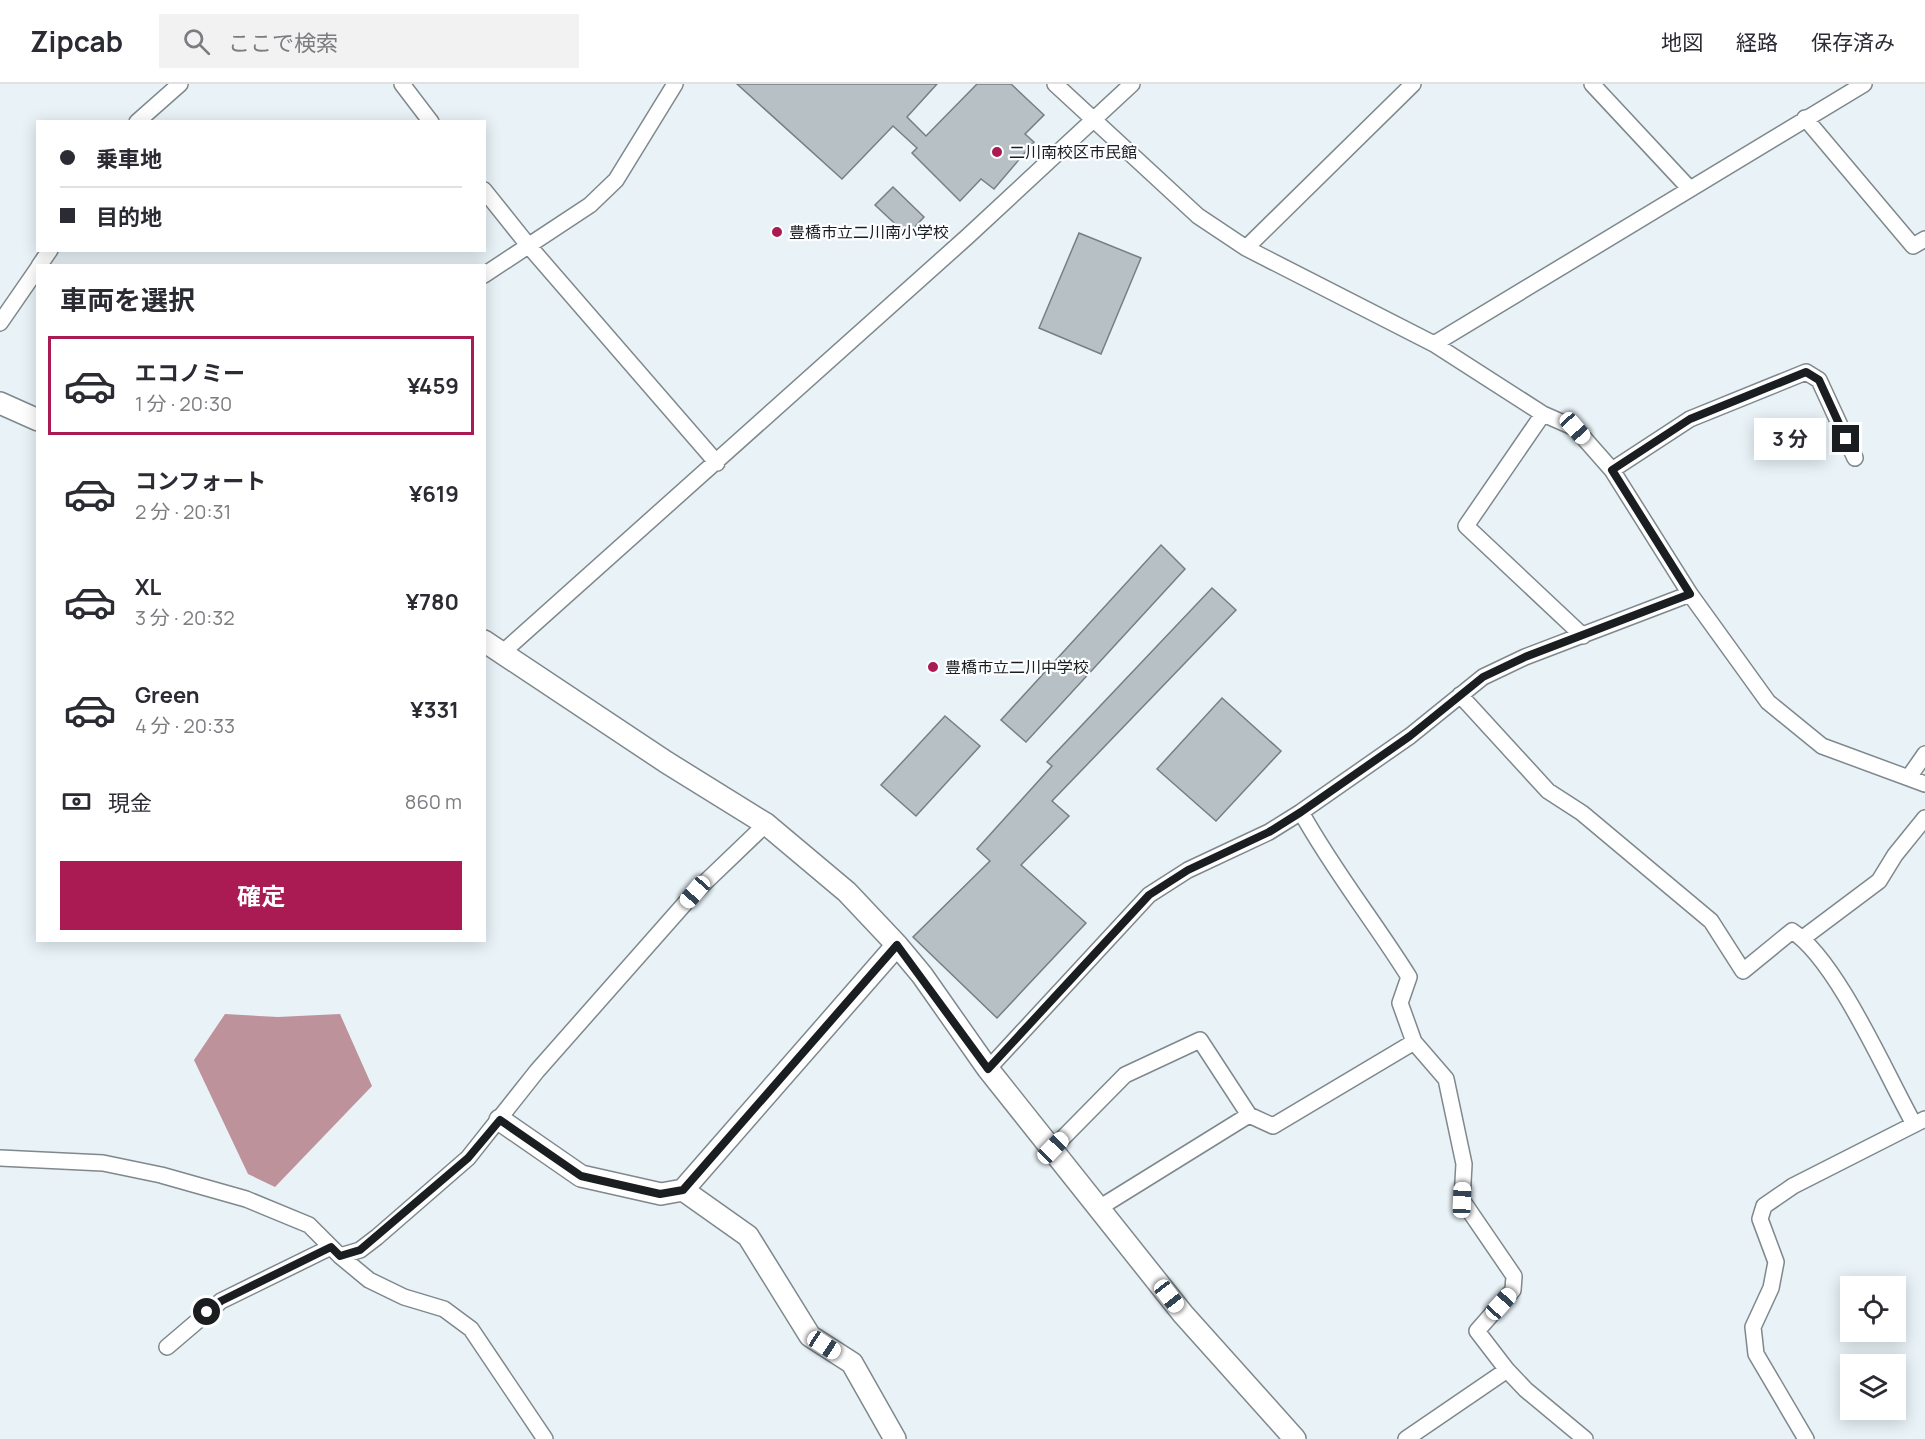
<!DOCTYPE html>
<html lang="ja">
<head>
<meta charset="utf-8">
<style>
	body { margin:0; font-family:Manrope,"Noto Sans JP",sans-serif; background:#f2f2f3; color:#2b2b33; height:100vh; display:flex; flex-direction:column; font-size:22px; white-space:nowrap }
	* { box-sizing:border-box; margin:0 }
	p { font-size:20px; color:#7c7c81 }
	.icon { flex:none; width:33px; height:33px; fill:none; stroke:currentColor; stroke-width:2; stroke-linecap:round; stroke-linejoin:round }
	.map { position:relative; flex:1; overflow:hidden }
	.side { position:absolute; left:36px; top:180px; width:450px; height:678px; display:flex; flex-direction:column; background:#fff; border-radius:0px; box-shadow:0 3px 15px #0003 }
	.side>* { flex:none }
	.guide { position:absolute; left:36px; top:36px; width:450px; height:132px; border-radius:0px; box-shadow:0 3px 15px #0003; display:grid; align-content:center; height:132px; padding:0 24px; background:#fff }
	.fabs { position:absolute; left:1840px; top:1192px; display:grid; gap:12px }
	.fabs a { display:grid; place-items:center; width:66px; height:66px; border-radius:0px; background:#fff; box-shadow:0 3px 15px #0003; font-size:30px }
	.end { position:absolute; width:27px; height:27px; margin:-14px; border:8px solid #1a1e20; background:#fff; box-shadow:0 0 0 3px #fff }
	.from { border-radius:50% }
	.bubble { position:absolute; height:42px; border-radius:0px; background:#fff; box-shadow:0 3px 15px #0003; font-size:20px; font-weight:700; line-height:42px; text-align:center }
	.car { position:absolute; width:18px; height:36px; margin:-18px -9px; border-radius:8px; box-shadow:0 0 4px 2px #0007; background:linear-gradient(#fff 24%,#345 0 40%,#fff 0 76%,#345 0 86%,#fff 0) }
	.guide b { display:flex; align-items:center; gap:21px; height:57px; font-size:22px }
	.guide b+b { border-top:2px solid #e1e1e2 }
	.guide i { width:15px; height:15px; background:#2b2b33 }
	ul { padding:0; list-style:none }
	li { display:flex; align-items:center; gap:18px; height:99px; margin:0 12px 9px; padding:0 12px; border:3px solid transparent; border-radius:0px }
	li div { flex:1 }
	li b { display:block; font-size:22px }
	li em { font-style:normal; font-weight:700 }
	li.current { border-color:#aa1a53 }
	li>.icon { width:54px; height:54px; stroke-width:1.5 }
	h2 { padding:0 24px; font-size:27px; line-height:72px }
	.pay { display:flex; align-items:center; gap:15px; height:66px; padding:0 24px; font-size:22px }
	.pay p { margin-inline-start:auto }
	.cta { display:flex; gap:12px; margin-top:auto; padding:12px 24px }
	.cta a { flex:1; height:69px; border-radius:0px; background:#aa1a53; color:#fff; font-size:24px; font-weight:700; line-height:69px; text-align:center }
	header { display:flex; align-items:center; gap:36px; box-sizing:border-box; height:84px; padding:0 30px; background:#fff; border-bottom:2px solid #e1e1e2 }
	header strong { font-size:28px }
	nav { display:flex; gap:33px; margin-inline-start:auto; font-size:21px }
	.search { width:420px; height:54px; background:#f2f2f3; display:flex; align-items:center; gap:15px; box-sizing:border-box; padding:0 21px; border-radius:0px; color:#7c7c81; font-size:22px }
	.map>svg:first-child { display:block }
</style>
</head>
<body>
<header>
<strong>Zipcab</strong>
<div class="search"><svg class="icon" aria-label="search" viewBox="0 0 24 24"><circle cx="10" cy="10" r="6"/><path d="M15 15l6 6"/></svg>ここで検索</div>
<nav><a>地図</a><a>経路</a><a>保存済み</a></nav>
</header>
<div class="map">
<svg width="1925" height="1355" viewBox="0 0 1925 1355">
	<rect width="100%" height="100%" fill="#e8f2f7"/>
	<path fill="#be929b" d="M 225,930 L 278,933 L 340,930 L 372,1002 L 275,1103 L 248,1090 L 194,976 Z"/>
	<path fill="#b7c1c5" stroke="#767f83" stroke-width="1.5" d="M 737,0 L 937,0 L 907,33 L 926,52 L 977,0 L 1011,0 L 1044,31 L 1025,50 L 1034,58 L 994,105 L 981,95 L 960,117 L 912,69 L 917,64 L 893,42 L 842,95 Z
		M 893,103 L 924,133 L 907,151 L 875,121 Z
		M 1079,149 L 1141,174 L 1101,270 L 1039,244 Z
		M 1161,461 L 1185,485 L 1026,658 L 1001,636 Z
		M 1212,504 L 1236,526 L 1052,717 L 1069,732 L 1021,781 L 1086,839 L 997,934 L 913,853 L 990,777 L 977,765 L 1052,682 L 1047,678 Z
		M 1222,614 L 1281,667 L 1216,737 L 1157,685 Z
		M 945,632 L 980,662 L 916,732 L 881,701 Z"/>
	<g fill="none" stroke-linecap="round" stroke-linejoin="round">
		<g stroke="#7f888c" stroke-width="18">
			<path id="street" d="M 402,0 L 431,38
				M 1055,0 L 1198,132 L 1246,164 L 1434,260 L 1543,330 L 1575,344 L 1612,386 L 1690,510 L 1768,618 L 1822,662 L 1925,700
				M 1592,0 L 1689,104
				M 1805,34 L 1913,162 L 1925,155
				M 137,38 L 180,0
				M 484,106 L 528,161 L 717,379
				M 1246,164 L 1413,0
				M 39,182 L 50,166
				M 484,191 L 590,121 L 616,96 L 675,0
				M 0,239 L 38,184
				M 1434,260 L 1864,0
				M 1543,330 L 1466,442 L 1583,552
				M 1612,386 L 1690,335 L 1806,288 L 1819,296 L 1855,374
				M 503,568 L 967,153 L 1132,0
				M 1460,611 L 1548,707 L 1582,729 L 1711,837 L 1743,887 L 1792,847 C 1837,876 1886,990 1914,1040
				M 1909,693 L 1925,670
				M 1301,728 C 1333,786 1374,837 1409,893 L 1400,919 L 1414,958 L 1446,995 L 1464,1080 L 1462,1116 L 1514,1192 L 1513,1206 L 1477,1247 L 1507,1286 L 1526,1306 L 1585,1355
				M 1803,854 L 1879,797 L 1895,771 L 1925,734
				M 988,985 L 1149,811 L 1188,786 L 1269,748 L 1301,728 L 1410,652 L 1483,593 L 1525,573 L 1690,510
				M 1053,1064 L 1125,991 L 1200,956 L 1249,1031
				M 0,1074 L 103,1079 L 161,1091 L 246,1115 L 309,1141 L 340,1172 L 369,1196 L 404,1213 L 444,1225 L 471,1245 L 545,1355
				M 1099,1124 L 1249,1031 L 1273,1042 L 1414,958
				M 340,1172 L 360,1166 L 377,1153 L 468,1074 L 537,987 L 695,808 L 766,740
				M 167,1263 L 221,1217 L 331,1163
				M 1406,1355 L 1507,1286
				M 1806,1355 L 1756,1270 L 1753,1243 L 1771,1204 L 1776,1178 L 1760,1135 L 1764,1122 L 1793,1102 L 1925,1035"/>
		</g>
		<g stroke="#7f888c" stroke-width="24">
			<path id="secondary" d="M 0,319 L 38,336
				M 484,557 L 666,678 L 766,740 L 847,808 L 897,861 L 922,891 L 988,985 L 1183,1230 L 1295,1355
				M 500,1036 L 581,1092 L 661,1110 L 683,1106 L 748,1152 L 810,1252 L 852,1279 L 895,1355
				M 683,1106 L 897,861"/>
		</g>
		<use href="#street" stroke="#fff" stroke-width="15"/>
		<use href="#secondary" stroke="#fff" stroke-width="21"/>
	</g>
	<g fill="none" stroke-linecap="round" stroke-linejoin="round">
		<path stroke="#1a1e20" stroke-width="8" d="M 207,1228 L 221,1217 L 331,1163 L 340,1172 L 360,1166 L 468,1074 L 500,1036 L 581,1092 L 660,1110 L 683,1106 L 897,861 L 988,985 L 1149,811 L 1188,786 L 1269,748 L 1301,728 L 1410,652 L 1483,593 L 1525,573 L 1690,510 L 1612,386 L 1690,335 L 1806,288 L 1819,296 L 1846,355"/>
	</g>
	<g fill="#aa1a53" stroke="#fcfeff" stroke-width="2">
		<circle cx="997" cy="68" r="6"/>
		<circle cx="777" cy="148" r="6"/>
		<circle cx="933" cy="583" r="6"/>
	</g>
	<g text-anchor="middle" stroke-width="4.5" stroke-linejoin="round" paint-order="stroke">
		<g font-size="16" fill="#1a1e20" stroke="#fcfeff" text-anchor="start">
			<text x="1009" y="74">二川南校区市民館</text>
			<text x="789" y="154">豊橋市立二川南小学校</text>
			<text x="945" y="589">豊橋市立二川中学校</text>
		</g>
	</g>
</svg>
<div class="fabs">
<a><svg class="icon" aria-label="locate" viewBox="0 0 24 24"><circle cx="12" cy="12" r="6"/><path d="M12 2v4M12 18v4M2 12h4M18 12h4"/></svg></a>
<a><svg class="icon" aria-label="layers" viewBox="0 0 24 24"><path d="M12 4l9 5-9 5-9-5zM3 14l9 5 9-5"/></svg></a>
</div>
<i class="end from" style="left:207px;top:1228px"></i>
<i class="end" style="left:1846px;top:355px"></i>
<div class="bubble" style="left:1754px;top:334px;width:72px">3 分</div>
<i class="car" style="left:1575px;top:344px;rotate:138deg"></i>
<i class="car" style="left:695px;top:808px;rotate:221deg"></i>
<i class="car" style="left:1053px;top:1064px;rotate:44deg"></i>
<i class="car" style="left:1462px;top:1116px;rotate:2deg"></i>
<i class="car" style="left:1169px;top:1212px;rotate:142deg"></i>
<i class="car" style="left:1501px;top:1220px;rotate:42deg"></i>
<i class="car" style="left:824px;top:1261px;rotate:123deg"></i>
<div class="guide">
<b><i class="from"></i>乗車地</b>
<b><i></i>目的地</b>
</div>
<section class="side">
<h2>車両を選択</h2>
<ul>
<li class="current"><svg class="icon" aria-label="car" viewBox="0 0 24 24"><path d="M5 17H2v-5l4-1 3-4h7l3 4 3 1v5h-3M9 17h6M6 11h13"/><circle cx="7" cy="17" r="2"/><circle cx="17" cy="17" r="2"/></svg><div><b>エコノミー</b><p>1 分 · 20:30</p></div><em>¥459</em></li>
<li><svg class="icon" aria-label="car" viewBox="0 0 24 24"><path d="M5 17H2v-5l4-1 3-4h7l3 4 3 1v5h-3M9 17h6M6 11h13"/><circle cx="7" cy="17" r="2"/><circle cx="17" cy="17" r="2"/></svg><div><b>コンフォート</b><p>2 分 · 20:31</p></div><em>¥619</em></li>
<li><svg class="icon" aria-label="car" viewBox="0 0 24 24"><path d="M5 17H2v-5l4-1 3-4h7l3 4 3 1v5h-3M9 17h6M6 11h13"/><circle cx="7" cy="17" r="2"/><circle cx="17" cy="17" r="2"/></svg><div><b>XL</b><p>3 分 · 20:32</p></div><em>¥780</em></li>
<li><svg class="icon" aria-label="car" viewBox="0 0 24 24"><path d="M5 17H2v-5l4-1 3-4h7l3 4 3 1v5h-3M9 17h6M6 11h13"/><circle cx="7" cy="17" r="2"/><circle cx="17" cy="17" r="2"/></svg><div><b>Green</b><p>4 分 · 20:33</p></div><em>¥331</em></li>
</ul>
<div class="pay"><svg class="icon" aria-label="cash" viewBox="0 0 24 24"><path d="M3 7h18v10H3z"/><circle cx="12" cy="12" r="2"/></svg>現金<p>860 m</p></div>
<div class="cta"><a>確定</a></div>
</section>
</div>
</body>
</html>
